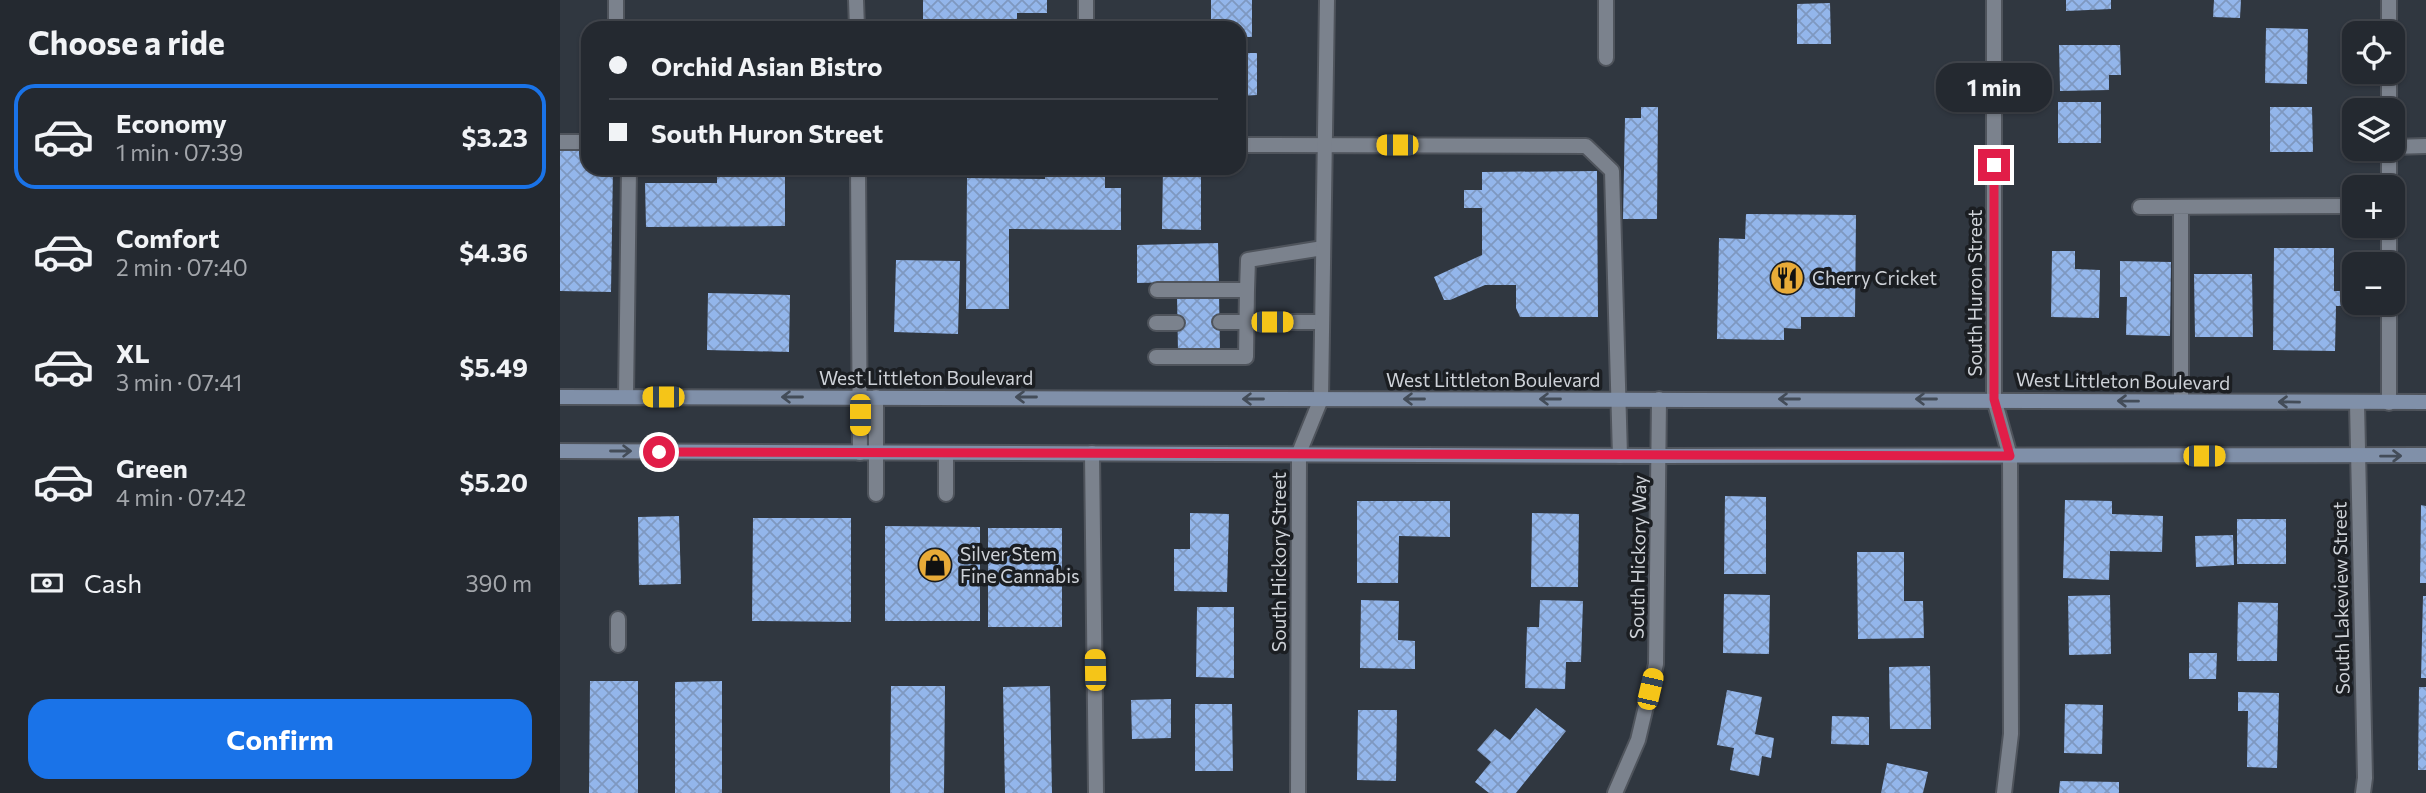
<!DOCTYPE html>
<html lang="en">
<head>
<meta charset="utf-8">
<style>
	body { margin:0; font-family:Commissioner,sans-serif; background:#2c3138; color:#f1f3f6; height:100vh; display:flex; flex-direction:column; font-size:26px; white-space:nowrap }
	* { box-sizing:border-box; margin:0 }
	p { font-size:23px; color:#a3a6ab }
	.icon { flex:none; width:38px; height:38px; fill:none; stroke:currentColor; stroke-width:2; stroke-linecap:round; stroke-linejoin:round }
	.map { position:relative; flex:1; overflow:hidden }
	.details { display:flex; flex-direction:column; background:#242930; width:560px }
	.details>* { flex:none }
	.banner { position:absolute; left:21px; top:21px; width:665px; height:154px; border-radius:21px; box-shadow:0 2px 5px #0004,0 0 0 2px #41454c; display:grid; align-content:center; height:154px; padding:0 28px; background:#242930 }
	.controls { position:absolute; left:1782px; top:21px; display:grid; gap:14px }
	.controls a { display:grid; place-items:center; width:63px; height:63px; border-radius:14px; background:#242930; box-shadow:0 2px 5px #0004,0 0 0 2px #41454c; font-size:35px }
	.end { position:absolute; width:32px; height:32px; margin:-16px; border:9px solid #e11d48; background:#fff; box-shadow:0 0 0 4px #fff }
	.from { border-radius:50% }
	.bubble { position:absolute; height:49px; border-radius:21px; background:#242930; box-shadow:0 2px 5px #0004,0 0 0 2px #41454c; font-size:23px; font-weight:700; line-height:49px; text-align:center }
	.car { position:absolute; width:21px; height:42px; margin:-21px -10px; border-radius:9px; box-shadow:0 0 5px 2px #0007; background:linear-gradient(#f5c518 24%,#345 0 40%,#f5c518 0 76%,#345 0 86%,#f5c518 0) }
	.banner b { display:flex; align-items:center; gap:24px; height:66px; font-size:26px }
	.banner b+b { border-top:2px solid #41454c }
	.banner i { width:18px; height:18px; background:#f1f3f6 }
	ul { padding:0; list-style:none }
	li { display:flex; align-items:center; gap:21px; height:105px; margin:0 14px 10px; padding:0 14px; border:4px solid transparent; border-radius:21px }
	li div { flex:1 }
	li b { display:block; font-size:26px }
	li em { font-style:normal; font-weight:700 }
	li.current { border-color:#1a73e8 }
	li>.icon { width:63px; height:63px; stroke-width:1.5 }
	h2 { padding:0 28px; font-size:32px; line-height:84px }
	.pay { display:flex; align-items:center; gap:18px; height:77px; padding:0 28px; font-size:26px }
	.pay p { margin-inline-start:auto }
	.button { display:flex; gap:14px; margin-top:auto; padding:14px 28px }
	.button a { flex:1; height:80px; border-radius:21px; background:#1a73e8; color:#fff; font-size:28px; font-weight:700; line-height:80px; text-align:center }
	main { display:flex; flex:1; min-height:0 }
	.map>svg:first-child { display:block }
</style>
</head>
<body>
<main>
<section class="details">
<h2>Choose a ride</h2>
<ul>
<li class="current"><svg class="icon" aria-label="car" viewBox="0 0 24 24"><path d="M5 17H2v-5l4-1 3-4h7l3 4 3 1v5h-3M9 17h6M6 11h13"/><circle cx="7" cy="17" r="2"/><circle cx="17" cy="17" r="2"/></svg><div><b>Economy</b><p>1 min · 07:39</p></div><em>$3.23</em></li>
<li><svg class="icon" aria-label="car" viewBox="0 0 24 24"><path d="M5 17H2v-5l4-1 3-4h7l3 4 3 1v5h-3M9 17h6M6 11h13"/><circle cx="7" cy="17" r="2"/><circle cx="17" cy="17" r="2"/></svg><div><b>Comfort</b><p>2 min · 07:40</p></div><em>$4.36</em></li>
<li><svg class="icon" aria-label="car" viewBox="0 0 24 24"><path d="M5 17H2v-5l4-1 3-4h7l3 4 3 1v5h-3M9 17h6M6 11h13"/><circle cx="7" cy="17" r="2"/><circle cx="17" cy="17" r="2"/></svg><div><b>XL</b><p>3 min · 07:41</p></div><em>$5.49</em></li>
<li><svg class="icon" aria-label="car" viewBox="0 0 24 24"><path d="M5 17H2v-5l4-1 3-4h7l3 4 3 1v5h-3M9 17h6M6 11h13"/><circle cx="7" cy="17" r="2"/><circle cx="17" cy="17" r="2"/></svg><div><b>Green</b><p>4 min · 07:42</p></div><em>$5.20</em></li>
</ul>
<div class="pay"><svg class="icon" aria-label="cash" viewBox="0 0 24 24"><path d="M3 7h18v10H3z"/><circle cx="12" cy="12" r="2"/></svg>Cash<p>390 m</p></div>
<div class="button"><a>Confirm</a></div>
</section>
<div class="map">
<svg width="1866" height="793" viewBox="0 0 1866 793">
	<defs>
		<pattern id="building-cross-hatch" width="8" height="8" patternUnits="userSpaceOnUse" patternTransform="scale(1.75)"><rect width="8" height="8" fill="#93b6eb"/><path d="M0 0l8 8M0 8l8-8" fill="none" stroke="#7e98c0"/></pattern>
	</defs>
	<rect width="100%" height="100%" fill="#303740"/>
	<path fill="url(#building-cross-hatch)" d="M 363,0 L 487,0 L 487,13 L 457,13 L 457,24 L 409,24 L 409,28 L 363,28 Z
		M 651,0 L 692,0 L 692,37 L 679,37 L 679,28 L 651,28 Z
		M 1506,0 L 1551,0 L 1551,9 L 1506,11 Z
		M 1654,0 L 1681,0 L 1680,18 L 1653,17 Z
		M 1270,3 L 1271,44 L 1237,44 L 1237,4 Z
		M 1706,28 L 1748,29 L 1747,84 L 1705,83 Z
		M 1499,45 L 1560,45 L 1561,75 L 1549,75 L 1549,90 L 1500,91 Z
		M 679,53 L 697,53 L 697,95 L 679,96 Z
		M 1498,102 L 1541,102 L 1541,143 L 1498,143 Z
		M 1081,107 L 1098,107 L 1097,219 L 1063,219 L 1065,118 L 1081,118 Z
		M 1710,107 L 1752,107 L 1753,152 L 1710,152 Z
		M 0,150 L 28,150 L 28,168 L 53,168 L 51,292 L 0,291 Z
		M 485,168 L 545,168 L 545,188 L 561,188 L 561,230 L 449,229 L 449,309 L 406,309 L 407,178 L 485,179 Z
		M 603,168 L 641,168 L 641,230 L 602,229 Z
		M 1037,171 L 1038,317 L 960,317 L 956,308 L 956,285 L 925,285 L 890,300 L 884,300 L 874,277 L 922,255 L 922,208 L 904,208 L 904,190 L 922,190 L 922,172 Z
		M 157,173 L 225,173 L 225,226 L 86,227 L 85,183 L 157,183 Z
		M 1186,214 L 1296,215 L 1295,317 L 1241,317 L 1241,329 L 1224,328 L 1224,340 L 1157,339 L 1159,238 L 1185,239 Z
		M 658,243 L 659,281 L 577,283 L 577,245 Z
		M 1714,248 L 1774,248 L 1774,291 L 1787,291 L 1787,306 L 1776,306 L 1775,351 L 1713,350 Z
		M 1492,251 L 1515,251 L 1515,269 L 1540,270 L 1539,318 L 1491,317 Z
		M 336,260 L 400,261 L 398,334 L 334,332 Z
		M 1560,261 L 1611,262 L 1610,336 L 1566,335 L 1567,297 L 1560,297 Z
		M 1634,274 L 1692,274 L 1693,337 L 1635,337 Z
		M 148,293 L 230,295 L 229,352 L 147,350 Z
		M 659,294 L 660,351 L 618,352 L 617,295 Z
		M 1165,496 L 1206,497 L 1206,574 L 1164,574 Z
		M 1505,500 L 1552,501 L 1552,514 L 1603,516 L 1602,552 L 1550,551 L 1549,580 L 1503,578 Z
		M 797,501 L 890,501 L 890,537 L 839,536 L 838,583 L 797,583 Z
		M 1861,505 L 1866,506 L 1866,583 L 1860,583 Z
		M 630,513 L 669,514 L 667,592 L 614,591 L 614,549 L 630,549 Z
		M 972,513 L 1019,514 L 1018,587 L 971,587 Z
		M 119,516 L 121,584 L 79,585 L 78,517 Z
		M 193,518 L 291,518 L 291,622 L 192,621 Z
		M 1677,519 L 1726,519 L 1726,564 L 1677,564 Z
		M 325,526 L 420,527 L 420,621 L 325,621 Z
		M 428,528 L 502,528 L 502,627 L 428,627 Z
		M 1673,535 L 1674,565 L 1636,567 L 1635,536 Z
		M 1297,552 L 1344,552 L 1344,601 L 1363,601 L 1364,638 L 1298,639 Z
		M 1164,594 L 1210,595 L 1209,654 L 1163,653 Z
		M 1550,595 L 1551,654 L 1509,655 L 1508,596 Z
		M 1863,596 L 1866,596 L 1866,678 L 1861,678 Z
		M 801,600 L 839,601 L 838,640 L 855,641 L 855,669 L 800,668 Z
		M 980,600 L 1023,601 L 1021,662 L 1006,662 L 1005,689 L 965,688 L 967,627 L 979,627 Z
		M 1678,602 L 1718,603 L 1717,661 L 1677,661 Z
		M 637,607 L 674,607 L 674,678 L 636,677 Z
		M 1629,653 L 1657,653 L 1656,679 L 1629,679 Z
		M 1370,666 L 1371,729 L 1330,729 L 1329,667 Z
		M 30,681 L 78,681 L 78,793 L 29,793 Z
		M 162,681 L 162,793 L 115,793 L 115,682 Z
		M 331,686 L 385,686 L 384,793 L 330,793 Z
		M 490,686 L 492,793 L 445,793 L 443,687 Z
		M 1859,687 L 1866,687 L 1866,770 L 1858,770 Z
		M 1167,690 L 1202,697 L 1195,734 L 1214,738 L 1211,758 L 1202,756 L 1199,776 L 1170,770 L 1174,748 L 1157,745 Z
		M 1678,692 L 1719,693 L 1717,768 L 1687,767 L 1688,711 L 1678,711 Z
		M 611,699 L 611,738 L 572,739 L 571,700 Z
		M 635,704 L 672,704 L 673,771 L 635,771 Z
		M 1505,704 L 1543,705 L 1542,754 L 1504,753 Z
		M 976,708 L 1006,731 L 956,793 L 929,793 L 915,782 L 931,762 L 917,750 L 935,729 L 950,740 Z
		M 798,710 L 837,710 L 836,781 L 797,780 Z
		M 1272,716 L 1309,717 L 1309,745 L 1271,744 Z
		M 1327,763 L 1368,772 L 1363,793 L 1321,793 Z
		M 1500,781 L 1559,782 L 1559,793 L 1499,793 Z"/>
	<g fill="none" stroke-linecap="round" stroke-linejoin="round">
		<g stroke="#4f545c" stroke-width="18">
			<path id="service" d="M 526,0 L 526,28
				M 56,28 L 56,0
				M 0,142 L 28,142
				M 679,145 L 1026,146 L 1052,171 L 1060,456
				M 1832,147 L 1866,146
				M 1580,207 L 1794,206
				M 1621,207 L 1621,401
				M 687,290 L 688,260 L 763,248
				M 660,322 L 762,322
				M 596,323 L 617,323
				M 596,357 L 686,357 L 687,290 L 597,290
				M 66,397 L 69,168
				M 386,453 L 386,494
				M 532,453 L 536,793
				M 316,494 L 316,397
				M 58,619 L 58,645"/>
		</g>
		<g stroke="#4f545c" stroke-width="18">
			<path id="minor" d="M 296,0 L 297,28
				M 1434,0 L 1434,399 L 1450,456 L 1451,734 L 1444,793
				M 1829,33 L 1829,0
				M 1046,58 L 1046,0
				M 1829,110 L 1829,72
				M 1829,149 L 1829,187
				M 298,168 L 300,453
				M 1829,226 L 1829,264
				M 1829,303 L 1829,403
				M 1797,403 L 1805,778 L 1803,793
				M 738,793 L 739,453 L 761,399 L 767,0
				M 1055,793 L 1078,740 L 1096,664 L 1099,399"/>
		</g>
		<g stroke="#4f545c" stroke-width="18">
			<path id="secondary" d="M 0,397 L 1866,402
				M 0,451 L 1099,456 L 1866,455"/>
		</g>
		<use href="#service" stroke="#7b828d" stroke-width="14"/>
		<use href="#minor" stroke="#7b828d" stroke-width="14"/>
		<use href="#secondary" stroke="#8090a9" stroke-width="14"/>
	</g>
	<defs><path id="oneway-shaft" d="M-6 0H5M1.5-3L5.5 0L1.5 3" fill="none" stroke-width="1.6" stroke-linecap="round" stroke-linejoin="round" transform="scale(1.75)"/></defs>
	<g stroke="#434c58">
		<use href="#oneway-shaft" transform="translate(232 397) rotate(180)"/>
		<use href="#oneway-shaft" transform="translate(466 397) rotate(-180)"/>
		<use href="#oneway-shaft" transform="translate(693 399) rotate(-180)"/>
		<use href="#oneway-shaft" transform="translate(854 399) rotate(180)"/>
		<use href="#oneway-shaft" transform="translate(990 399) rotate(180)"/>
		<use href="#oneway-shaft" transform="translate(1229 399) rotate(180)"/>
		<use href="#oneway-shaft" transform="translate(1366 399) rotate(180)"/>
		<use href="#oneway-shaft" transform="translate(1568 401) rotate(-179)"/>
		<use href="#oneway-shaft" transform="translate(1729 402) rotate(-179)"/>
		<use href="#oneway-shaft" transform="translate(61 451)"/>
		<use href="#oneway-shaft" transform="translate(1831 456) rotate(-1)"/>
	</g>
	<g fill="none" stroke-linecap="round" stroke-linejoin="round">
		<path stroke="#e11d48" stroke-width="9" d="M 99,452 L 1450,456 L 1434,399 L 1434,165"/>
	</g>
	<defs>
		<g id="restaurant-disc" transform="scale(1.75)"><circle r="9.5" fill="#e9ab38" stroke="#1b1e22"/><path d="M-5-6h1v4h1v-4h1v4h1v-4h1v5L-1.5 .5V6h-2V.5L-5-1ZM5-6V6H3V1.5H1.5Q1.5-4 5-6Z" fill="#111"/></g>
		<g id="shop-disc" transform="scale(1.75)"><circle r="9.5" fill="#e9ab38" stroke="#1b1e22"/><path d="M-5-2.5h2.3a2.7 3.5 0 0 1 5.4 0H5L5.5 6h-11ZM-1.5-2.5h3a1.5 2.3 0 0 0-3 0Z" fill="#111"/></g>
	</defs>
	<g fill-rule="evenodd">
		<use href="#restaurant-disc" x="1227" y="278"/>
		<use href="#shop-disc" x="375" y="565"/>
	</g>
	<g text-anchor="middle" stroke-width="7" stroke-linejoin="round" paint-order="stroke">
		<g font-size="19" fill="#ced2d8" stroke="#1b1e22" text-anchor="start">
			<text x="1252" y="285">Cherry Cricket</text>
			<text x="400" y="561">Silver Stem<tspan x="400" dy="22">Fine Cannabis</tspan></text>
		</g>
		<g font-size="19" fill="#ced2d8" stroke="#1b1e22">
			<text transform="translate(1415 293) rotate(-90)" y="7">South Huron Street</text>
			<text x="366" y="385">West Littleton Boulevard</text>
			<text x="933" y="387">West Littleton Boulevard</text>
			<text transform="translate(1563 381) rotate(1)" y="7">West Littleton Boulevard</text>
			<text transform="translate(1078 557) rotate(-89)" y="7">South Hickory Way</text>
			<text transform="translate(719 562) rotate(-90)" y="7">South Hickory Street</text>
			<text transform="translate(1781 598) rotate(-91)" y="7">South Lakeview Street</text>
		</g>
	</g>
</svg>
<div class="controls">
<a><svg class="icon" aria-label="locate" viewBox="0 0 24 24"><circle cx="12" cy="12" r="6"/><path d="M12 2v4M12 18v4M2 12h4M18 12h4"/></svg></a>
<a><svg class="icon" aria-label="layers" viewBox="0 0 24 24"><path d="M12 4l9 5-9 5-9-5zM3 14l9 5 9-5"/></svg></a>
<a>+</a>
<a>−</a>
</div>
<i class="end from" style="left:99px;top:452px"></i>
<i class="end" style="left:1434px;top:165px"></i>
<div class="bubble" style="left:1376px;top:63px;width:116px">1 min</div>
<i class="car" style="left:837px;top:145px;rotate:270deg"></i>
<i class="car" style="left:712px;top:322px;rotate:90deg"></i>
<i class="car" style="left:103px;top:397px;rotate:270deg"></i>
<i class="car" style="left:300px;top:415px;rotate:180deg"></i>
<i class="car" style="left:1644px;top:456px;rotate:90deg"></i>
<i class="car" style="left:535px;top:670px;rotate:359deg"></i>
<i class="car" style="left:1090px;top:689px;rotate:13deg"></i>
<div class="banner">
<b><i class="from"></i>Orchid Asian Bistro</b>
<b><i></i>South Huron Street</b>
</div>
</div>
</main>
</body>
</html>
